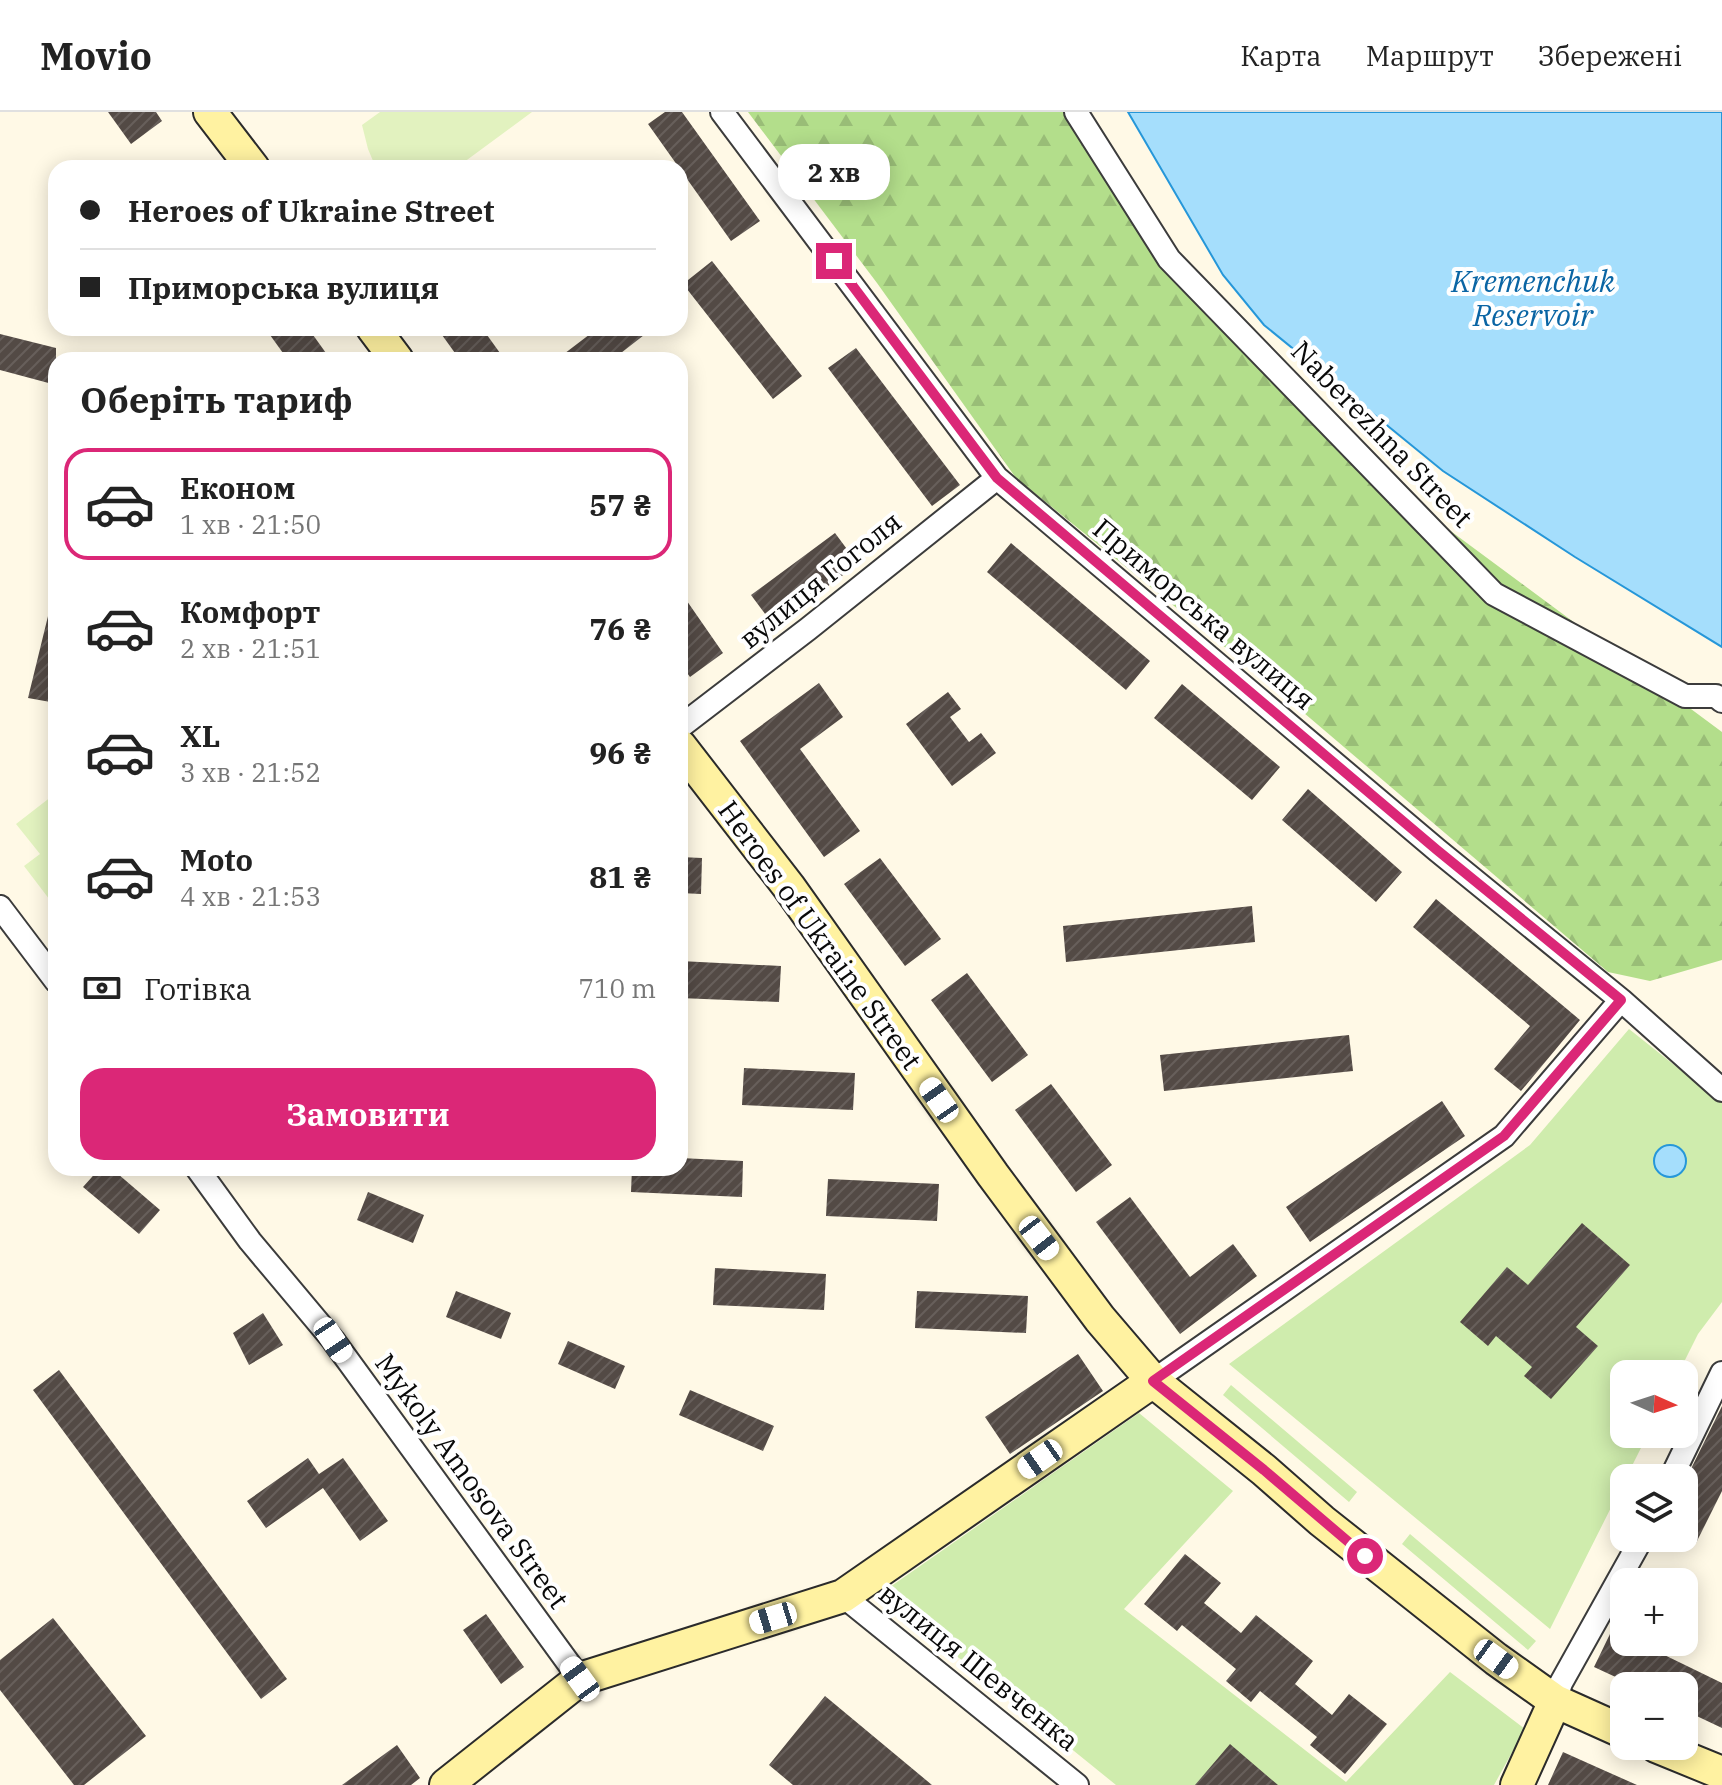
<!DOCTYPE html>
<html lang="uk">
<head>
<meta charset="utf-8">
<style>
	body { margin:0; font-family:"IBM Plex Serif",serif; background:#f6f6f6; color:#222; height:100vh; display:flex; flex-direction:column; font-size:30px; white-space:nowrap }
	* { box-sizing:border-box; margin:0 }
	p { font-size:26px; color:#767676 }
	.icon { flex:none; width:44px; height:44px; fill:none; stroke:currentColor; stroke-width:2; stroke-linecap:round; stroke-linejoin:round }
	.map { position:relative; flex:1; overflow:hidden }
	.details { position:absolute; left:48px; top:240px; width:640px; height:824px; display:flex; flex-direction:column; background:#fff; border-radius:24px; box-shadow:0 4px 20px #0003 }
	.details>* { flex:none }
	.top-card { position:absolute; left:48px; top:48px; width:640px; height:176px; border-radius:24px; box-shadow:0 4px 20px #0003; display:grid; align-content:center; height:176px; padding:0 32px; background:#fff }
	.needle { width:52px; rotate:93deg }
	.tools { position:absolute; left:1610px; top:1248px; display:grid; gap:16px }
	.tools a { display:grid; place-items:center; width:88px; height:88px; border-radius:16px; background:#fff; box-shadow:0 4px 20px #0003; font-size:40px }
	.end { position:absolute; width:36px; height:36px; margin:-18px; border:10px solid #db2777; background:#fff; box-shadow:0 0 0 4px #fff }
	.from { border-radius:50% }
	.bubble { position:absolute; height:56px; border-radius:24px; background:#fff; box-shadow:0 4px 20px #0003; font-size:26px; font-weight:700; line-height:56px; text-align:center }
	.car { position:absolute; width:24px; height:48px; margin:-24px -12px; border-radius:10px; box-shadow:0 0 6px 2px #0007; background:linear-gradient(#fff 24%,#345 0 40%,#fff 0 76%,#345 0 86%,#fff 0) }
	.top-card b { display:flex; align-items:center; gap:28px; height:76px; font-size:30px }
	.top-card b+b { border-top:2px solid #e0e0e0 }
	.top-card i { width:20px; height:20px; background:#222 }
	ul { padding:0; list-style:none }
	li { display:flex; align-items:center; gap:24px; height:112px; margin:0 16px 12px; padding:0 16px; border:4px solid transparent; border-radius:24px }
	li div { flex:1 }
	li b { display:block; font-size:30px }
	li em { font-style:normal; font-weight:700 }
	li.active { border-color:#db2777 }
	li>.icon { width:72px; height:72px; stroke-width:1.5 }
	h2 { padding:0 32px; font-size:36px; line-height:96px }
	.pay { display:flex; align-items:center; gap:20px; height:88px; padding:0 32px; font-size:30px }
	.pay p { margin-inline-start:auto }
	.primary-button { display:flex; gap:16px; margin-top:auto; padding:16px 32px }
	.primary-button a { flex:1; height:92px; border-radius:24px; background:#db2777; color:#fff; font-size:32px; font-weight:700; line-height:92px; text-align:center }
	header { display:flex; align-items:center; gap:48px; box-sizing:border-box; height:112px; padding:0 40px; background:#fff; border-bottom:2px solid #e0e0e0 }
	header strong { font-size:38px }
	nav { display:flex; gap:44px; margin-inline-start:auto; font-size:28px }
	.map>svg:first-child { display:block }
</style>
</head>
<body>
<header>
<strong>Movio</strong>
<nav><a>Карта</a><a>Маршрут</a><a>Збережені</a></nav>
</header>
<div class="map">
<svg width="1722" height="1673" viewBox="0 0 1722 1673">
	<defs>
		<pattern id="forest-firs" width="22" height="20" patternUnits="userSpaceOnUse" patternTransform="scale(2)"><rect width="22" height="20" fill="#b3de8b"/><path d="M5 1l3.5 6h-7zM16 11l3.5 6h-7z" fill="#99bd77"/></pattern>
		<pattern id="building-hatch" width="6" height="6" patternUnits="userSpaceOnUse" patternTransform="scale(2)"><rect width="6" height="6" fill="#534a45"/><path d="M-1 1l2-2M0 6l6-6M5 7l2-2" fill="none" stroke="#675f5b"/></pattern>
	</defs>
	<rect width="100%" height="100%" fill="#fff9e6"/>
	<path fill="#cfecad" d="M 1629,917 L 1722,991 L 1722,1190 L 1698,1222 L 1678,1262 L 1624,1262 L 1624,1322 L 1648,1322 L 1550,1517 L 1229,1252 L 1530,1033 Z
		M 1231,1273 L 1357,1380 L 1349,1390 L 1223,1283 Z
		M 1139,1301 L 1233,1379 L 1124,1497 L 1346,1670 L 1450,1560 L 1525,1617 L 1494,1673 L 1116,1673 L 880,1482 Z
		M 1410,1422 L 1536,1529 L 1528,1538 L 1402,1432 Z"/>
	<path fill="url(#forest-firs)" d="M 748,0 L 1080,0 L 1164,154 L 1429,403 L 1722,620 L 1722,848 L 1650,869 L 1608,860 L 1263,566 L 1016,366 L 877,171 Z"/>
	<path fill="#e2f2bf" d="M 380,0 L 532,0 L 456,56 L 376,56 L 368,37 L 362,13 Z
		M 56,681 L 56,796 L 24,754 L 40,742 L 16,712 Z"/>
	<path fill="#a5defc" stroke="#2697d9" stroke-width="2" d="M 1128,0 L 1722,0 L 1722,535 L 1575,445 L 1443,359 L 1264,213 L 1223,163 Z
		M1654 1049a16 16 0 1 1 32 0a16 16 0 1 1-32 0Z"/>
	<path fill="url(#building-hatch)" d="M 108,0 L 156,0 L 162,9 L 131,32 Z
		M 665,0 L 682,0 L 760,109 L 731,129 L 648,12 Z
		M 712,149 L 802,264 L 773,287 L 683,172 Z
		M 265,216 L 308,216 L 331,248 L 288,248 Z
		M 437,216 L 482,216 L 505,248 L 460,248 Z
		M 598,216 L 653,216 L 612,248 L 556,248 Z
		M 0,222 L 56,236 L 56,273 L 0,258 Z
		M 856,236 L 960,373 L 932,394 L 828,256 Z
		M 835,421 L 858,452 L 774,514 L 751,483 Z
		M 1011,431 L 1150,549 L 1126,578 L 987,460 Z
		M 680,479 L 723,541 L 690,565 L 680,551 Z
		M 49,500 L 56,501 L 56,591 L 28,586 Z
		M 819,571 L 843,605 L 800,637 L 860,719 L 824,745 L 740,629 Z
		M 1182,572 L 1280,655 L 1252,688 L 1154,606 Z
		M 948,580 L 961,597 L 950,605 L 969,630 L 981,621 L 996,641 L 952,674 L 906,612 Z
		M 1308,677 L 1402,760 L 1376,790 L 1282,708 Z
		M 680,745 L 702,746 L 701,782 L 680,781 Z
		M 880,746 L 941,827 L 905,854 L 844,772 Z
		M 1436,787 L 1580,908 L 1521,979 L 1494,957 L 1530,914 L 1413,815 Z
		M 1252,794 L 1255,830 L 1066,850 L 1063,814 Z
		M 680,849 L 781,854 L 779,890 L 680,886 Z
		M 967,861 L 1028,943 L 992,970 L 931,888 Z
		M 1349,923 L 1353,959 L 1164,979 L 1160,943 Z
		M 744,956 L 855,961 L 853,998 L 742,993 Z
		M 1051,972 L 1112,1053 L 1076,1080 L 1015,998 Z
		M 1442,989 L 1465,1024 L 1310,1130 L 1286,1095 Z
		M 680,1046 L 743,1049 L 742,1085 L 631,1080 L 632,1056 L 680,1056 Z
		M 100,1056 L 111,1056 L 160,1098 L 139,1122 L 83,1075 Z
		M 828,1067 L 939,1072 L 937,1109 L 826,1104 Z
		M 368,1080 L 424,1103 L 413,1131 L 357,1108 Z
		M 1130,1085 L 1190,1165 L 1233,1132 L 1257,1164 L 1180,1222 L 1096,1110 Z
		M 1582,1111 L 1630,1153 L 1576,1215 L 1598,1234 L 1551,1287 L 1524,1264 L 1532,1255 L 1496,1224 L 1488,1234 L 1460,1210 L 1507,1155 L 1528,1173 Z
		M 715,1156 L 826,1162 L 824,1198 L 713,1193 Z
		M 456,1179 L 511,1201 L 501,1227 L 446,1205 Z
		M 917,1179 L 1028,1184 L 1026,1221 L 915,1216 Z
		M 263,1201 L 283,1233 L 249,1253 L 233,1221 Z
		M 568,1229 L 625,1254 L 615,1277 L 558,1252 Z
		M 1078,1242 L 1103,1279 L 1010,1342 L 985,1305 Z
		M 59,1258 L 287,1567 L 261,1587 L 33,1278 Z
		M 690,1278 L 774,1314 L 763,1339 L 679,1303 Z
		M 1722,1294 L 1722,1379 L 1696,1431 L 1684,1425 L 1684,1371 Z
		M 308,1346 L 319,1362 L 343,1346 L 388,1409 L 360,1429 L 323,1376 L 266,1416 L 247,1389 Z
		M 1185,1442 L 1221,1471 L 1204,1491 L 1241,1521 L 1256,1503 L 1313,1549 L 1295,1572 L 1332,1603 L 1349,1582 L 1387,1612 L 1345,1662 L 1310,1633 L 1317,1625 L 1260,1579 L 1251,1590 L 1226,1569 L 1236,1557 L 1182,1513 L 1177,1519 L 1144,1492 Z
		M 1624,1493 L 1624,1530 L 1653,1530 L 1650,1536 L 1722,1571 L 1722,1616 L 1684,1598 L 1684,1574 L 1635,1574 L 1594,1555 Z
		M 486,1502 L 524,1555 L 501,1572 L 463,1518 Z
		M 53,1506 L 146,1624 L 84,1673 L 74,1673 L 0,1578 L 0,1548 Z
		M 825,1584 L 932,1673 L 793,1673 L 769,1653 Z
		M 1230,1632 L 1278,1673 L 1195,1673 Z
		M 397,1633 L 420,1666 L 411,1673 L 342,1673 Z
		M 1563,1640 L 1601,1657 L 1637,1673 L 1548,1673 Z"/>
	<g fill="none" stroke-linecap="round" stroke-linejoin="round">
		<g stroke="#3c3c3c" stroke-width="26">
			<path id="street" d="M 722,0 L 997,366 L 1437,738 L 1621,888 L 1722,978
				M 1076,0 L 1169,147 L 1494,482 L 1685,584 L 1716,584 L 1722,589
				M 680,615 L 808,517 L 997,366
				M 0,795 L 56,869
				M 197,1056 L 250,1129 L 333,1228 L 580,1567
				M 1153,1269 L 1504,1024 L 1621,888
				M 1671,1366 L 1722,1261
				M 843,1484 L 1077,1673
				M 1555,1589 L 1561,1571 L 1642,1426"/>
		</g>
		<g stroke="#2b2b2b" stroke-width="36">
			<path id="secondary" d="M 210,0 L 253,56
				M 373,216 L 397,248
				M 680,634 L 789,775 L 993,1063 L 1100,1207 L 1153,1269 L 1264,1358 L 1322,1409 L 1496,1547 L 1555,1589 L 1624,1620
				M 1656,1634 L 1722,1661
				M 446,1673 L 580,1567 L 843,1484 L 1153,1269
				M 1517,1673 L 1555,1589"/>
		</g>
		<use href="#street" stroke="#fff" stroke-width="22"/>
		<use href="#secondary" stroke="#fff2a1" stroke-width="32"/>
	</g>
	<g fill="none" stroke-linecap="round" stroke-linejoin="round">
		<path stroke="#db2777" stroke-width="10" d="M 834,149 L 997,366 L 1437,738 L 1621,888 L 1504,1024 L 1153,1269 L 1264,1358 L 1365,1444"/>
	</g>
	<g text-anchor="middle" stroke-width="8" stroke-linejoin="round" paint-order="stroke">
		<g font-size="28" fill="#090909" stroke="#fff">
			<text transform="translate(1382 322) rotate(46)" y="10">Naberezhna Street</text>
			<text transform="translate(820 468) rotate(-39)" y="10">вулиця Гоголя</text>
			<text transform="translate(1204 502) rotate(40)" y="10">Приморська вулиця</text>
			<text transform="translate(820 823) rotate(54)" y="10">Heroes of Ukraine Street</text>
			<text transform="translate(472 1369) rotate(54)" y="10">Mykoly Amosova Street</text>
			<text transform="translate(979 1555) rotate(39)" y="10">вулиця Шевченка</text>
		</g>
		<g font-size="30" font-style="italic" fill="#0a65a4" stroke="#fff">
			<text x="1533" y="180">Kremenchuk<tspan x="1533" dy="34">Reservoir</tspan></text>
		</g>
	</g>
</svg>
<div class="tools">
<a><svg class="needle" viewBox="-14 -14 28 28"><path d="M0-13l5 13h-10z" fill="#e53935"/><path d="M0 13l5-13h-10z" fill="#767676"/></svg></a>
<a><svg class="icon" aria-label="layers" viewBox="0 0 24 24"><path d="M12 4l9 5-9 5-9-5zM3 14l9 5 9-5"/></svg></a>
<a>+</a>
<a>−</a>
</div>
<i class="end from" style="left:1365px;top:1444px"></i>
<i class="end" style="left:834px;top:149px"></i>
<div class="bubble" style="left:778px;top:32px;width:112px">2 хв</div>
<i class="car" style="left:939px;top:988px;rotate:325deg"></i>
<i class="car" style="left:1039px;top:1126px;rotate:142deg"></i>
<i class="car" style="left:333px;top:1228px;rotate:146deg"></i>
<i class="car" style="left:1040px;top:1347px;rotate:235deg"></i>
<i class="car" style="left:773px;top:1506px;rotate:253deg"></i>
<i class="car" style="left:1496px;top:1547px;rotate:126deg"></i>
<i class="car" style="left:580px;top:1567px;rotate:324deg"></i>
<div class="top-card">
<b><i class="from"></i>Heroes of Ukraine Street</b>
<b><i></i>Приморська вулиця</b>
</div>
<section class="details">
<h2>Оберіть тариф</h2>
<ul>
<li class="active"><svg class="icon" aria-label="car" viewBox="0 0 24 24"><path d="M5 17H2v-5l4-1 3-4h7l3 4 3 1v5h-3M9 17h6M6 11h13"/><circle cx="7" cy="17" r="2"/><circle cx="17" cy="17" r="2"/></svg><div><b>Економ</b><p>1 хв · 21:50</p></div><em>57 ₴</em></li>
<li><svg class="icon" aria-label="car" viewBox="0 0 24 24"><path d="M5 17H2v-5l4-1 3-4h7l3 4 3 1v5h-3M9 17h6M6 11h13"/><circle cx="7" cy="17" r="2"/><circle cx="17" cy="17" r="2"/></svg><div><b>Комфорт</b><p>2 хв · 21:51</p></div><em>76 ₴</em></li>
<li><svg class="icon" aria-label="car" viewBox="0 0 24 24"><path d="M5 17H2v-5l4-1 3-4h7l3 4 3 1v5h-3M9 17h6M6 11h13"/><circle cx="7" cy="17" r="2"/><circle cx="17" cy="17" r="2"/></svg><div><b>XL</b><p>3 хв · 21:52</p></div><em>96 ₴</em></li>
<li><svg class="icon" aria-label="car" viewBox="0 0 24 24"><path d="M5 17H2v-5l4-1 3-4h7l3 4 3 1v5h-3M9 17h6M6 11h13"/><circle cx="7" cy="17" r="2"/><circle cx="17" cy="17" r="2"/></svg><div><b>Moto</b><p>4 хв · 21:53</p></div><em>81 ₴</em></li>
</ul>
<div class="pay"><svg class="icon" aria-label="cash" viewBox="0 0 24 24"><path d="M3 7h18v10H3z"/><circle cx="12" cy="12" r="2"/></svg>Готівка<p>710 m</p></div>
<div class="primary-button"><a>Замовити</a></div>
</section>
</div>
</body>
</html>
